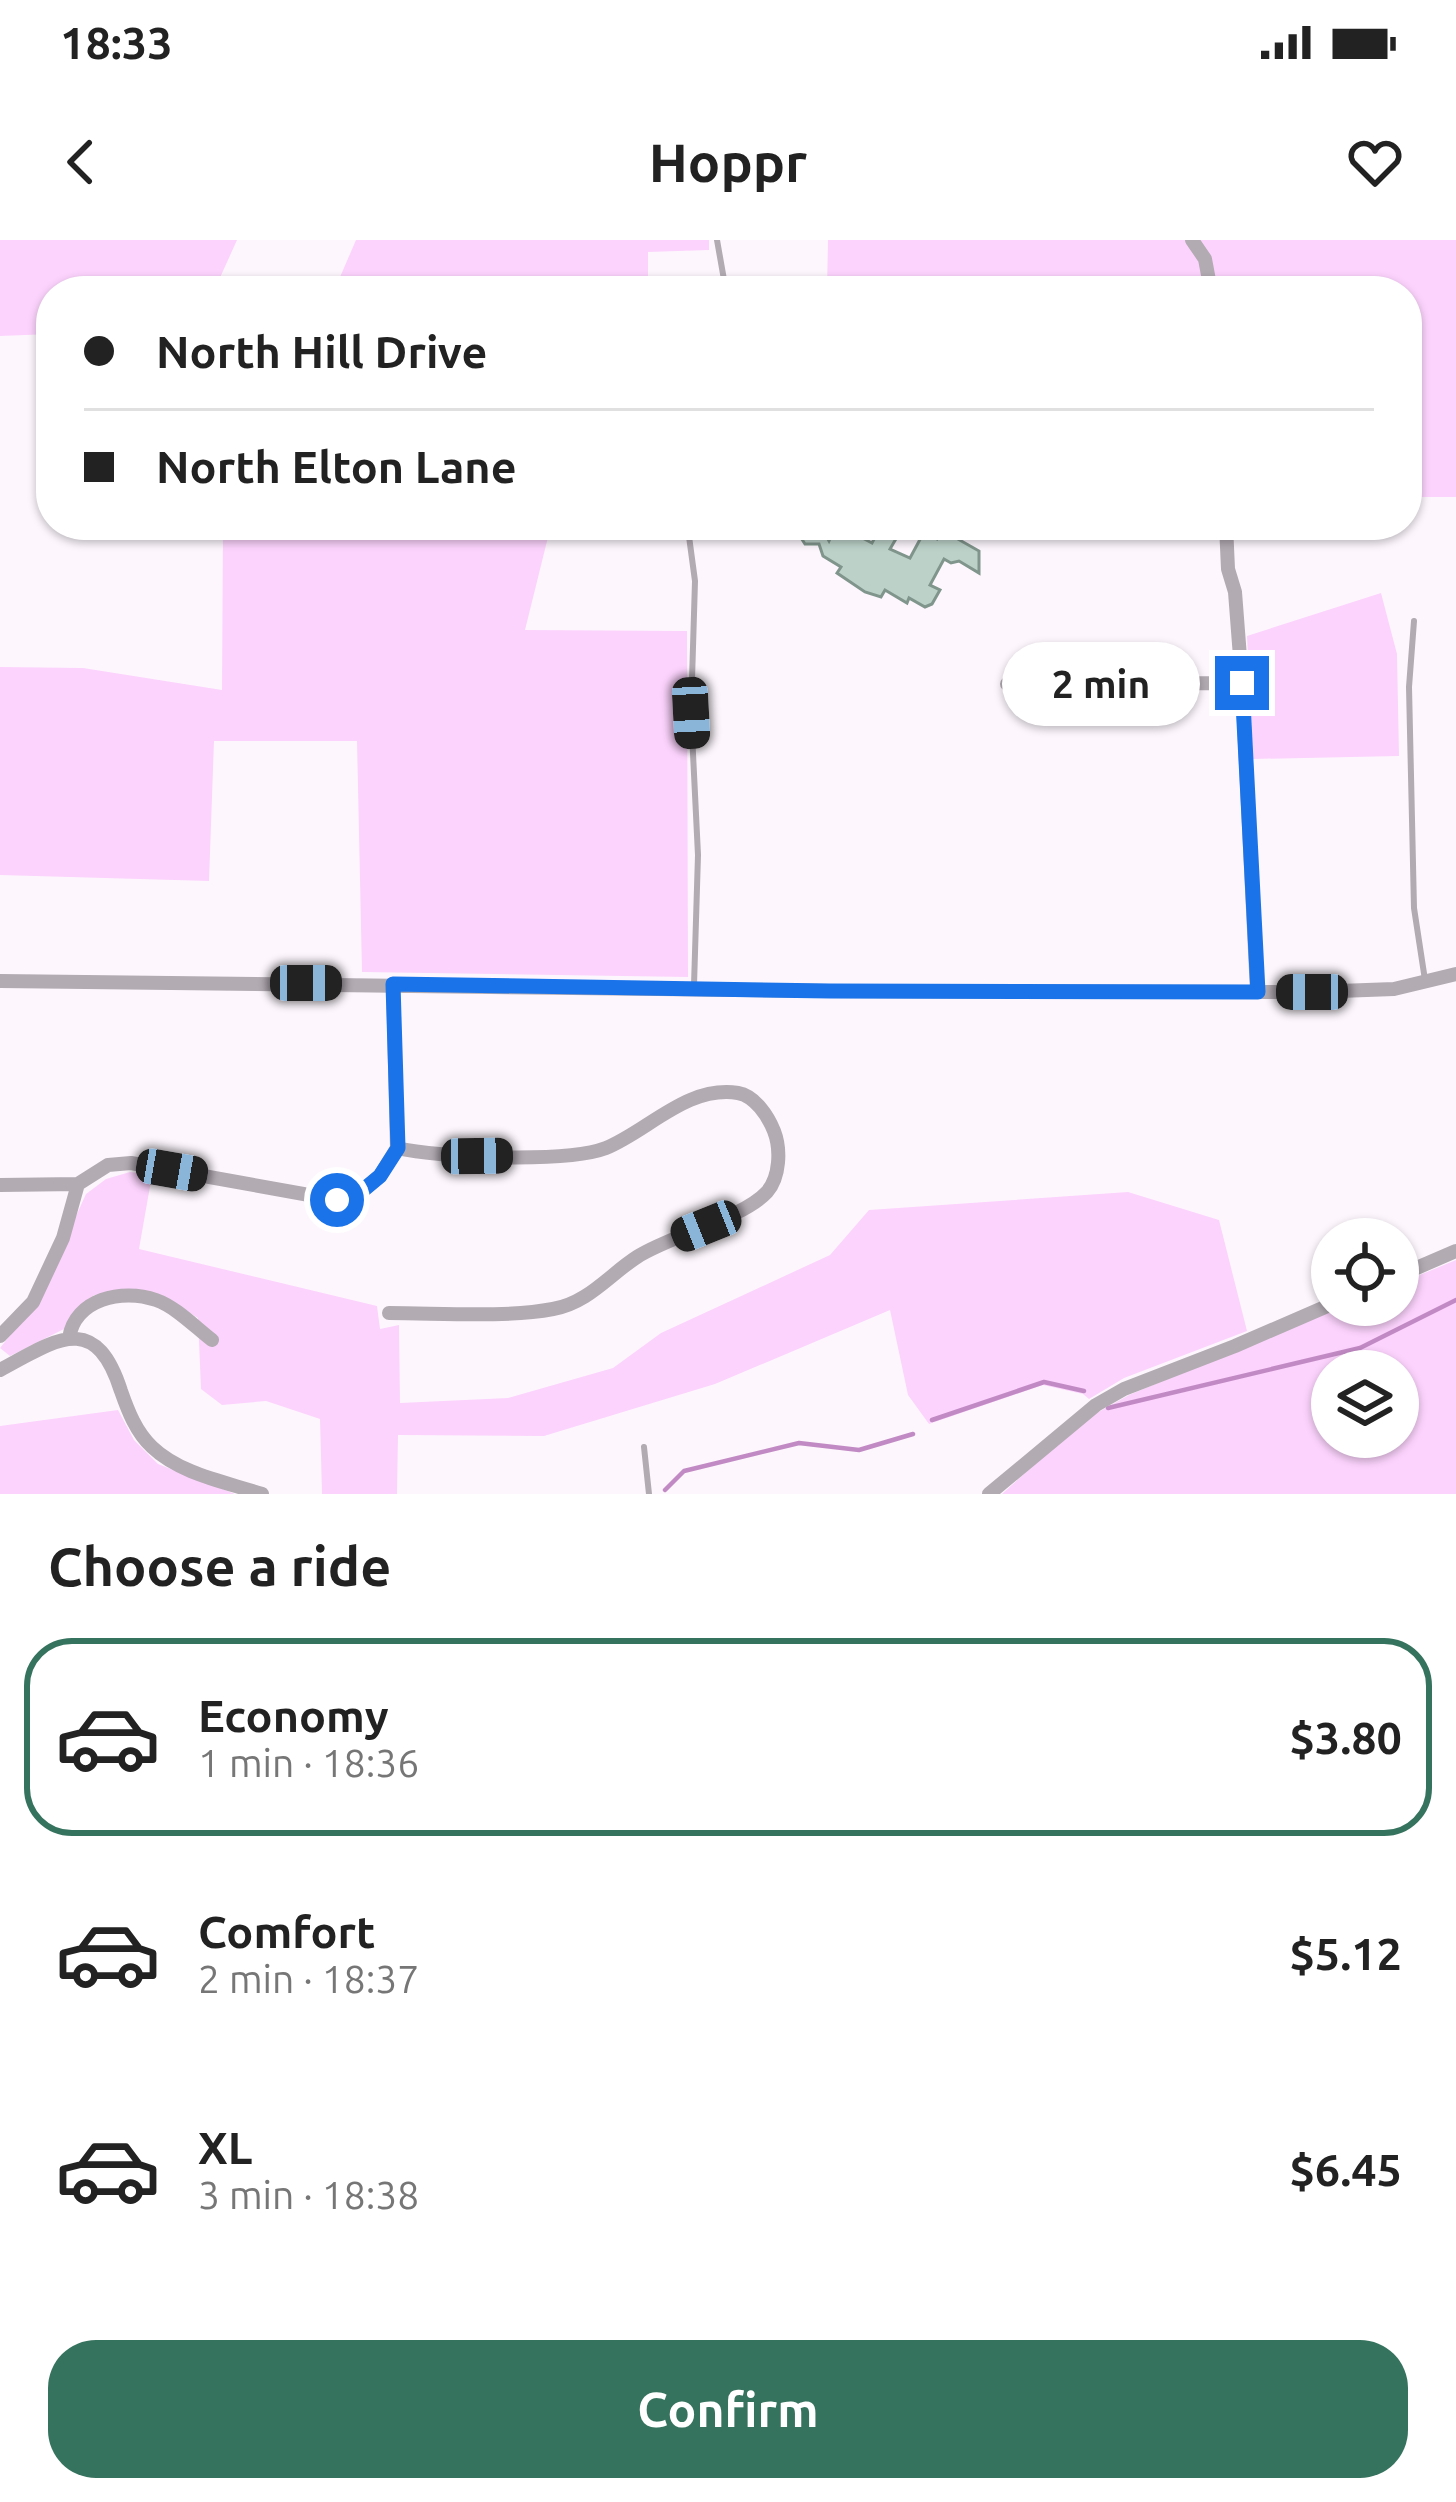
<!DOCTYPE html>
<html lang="en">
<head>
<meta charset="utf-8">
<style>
	body { margin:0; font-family:Ubuntu,sans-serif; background:#f2f2f2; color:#222; height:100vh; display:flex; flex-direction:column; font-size:45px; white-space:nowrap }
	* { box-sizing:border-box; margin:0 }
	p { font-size:39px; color:#767676 }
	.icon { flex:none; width:66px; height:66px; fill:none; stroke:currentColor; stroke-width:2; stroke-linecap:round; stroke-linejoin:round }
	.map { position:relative; height:1254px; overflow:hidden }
	.panel { display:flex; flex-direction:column; background:#fff; flex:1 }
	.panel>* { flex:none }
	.guide { position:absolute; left:36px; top:36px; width:1386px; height:264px; border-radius:48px; box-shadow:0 3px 9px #0004; display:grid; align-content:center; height:264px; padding:0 48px; background:#fff }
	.controls { position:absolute; left:1311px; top:978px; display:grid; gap:24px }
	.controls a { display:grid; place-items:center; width:108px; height:108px; border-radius:50%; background:#fff; box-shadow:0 3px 9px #0004; font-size:60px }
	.end { position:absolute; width:54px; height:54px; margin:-27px; border:15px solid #1a73e8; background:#fff; box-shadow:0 0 0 6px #fff }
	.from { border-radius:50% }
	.bubble { position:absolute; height:84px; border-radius:42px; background:#fff; box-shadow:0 3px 9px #0004; font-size:39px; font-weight:600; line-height:84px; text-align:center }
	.car { position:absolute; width:36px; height:72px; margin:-36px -18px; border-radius:15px; box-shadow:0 0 9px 3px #0007; background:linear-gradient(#222 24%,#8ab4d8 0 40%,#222 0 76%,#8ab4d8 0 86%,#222 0) }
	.guide b { display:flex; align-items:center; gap:42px; height:114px; font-size:45px }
	.guide b+b { border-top:3px solid #e0e0e0 }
	.guide i { width:30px; height:30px; background:#222 }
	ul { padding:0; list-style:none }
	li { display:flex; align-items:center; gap:36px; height:198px; margin:0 24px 18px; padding:0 24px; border:6px solid transparent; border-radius:48px }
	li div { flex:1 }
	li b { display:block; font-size:45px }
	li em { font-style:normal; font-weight:600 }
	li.selected { border-color:#36735f }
	li>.icon { width:108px; height:108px; stroke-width:1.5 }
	h2 { padding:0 48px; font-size:54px; line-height:144px }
	.action { display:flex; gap:24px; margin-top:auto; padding:24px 48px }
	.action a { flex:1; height:138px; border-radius:48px; background:#36735f; color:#fff; font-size:48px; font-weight:600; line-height:138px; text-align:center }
	.status { display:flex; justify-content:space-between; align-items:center; height:84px; padding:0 60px; background:#fff; direction:ltr }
	.status svg { height:33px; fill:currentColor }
	header { display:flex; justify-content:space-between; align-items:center; height:156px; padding:0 48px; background:#fff; font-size:54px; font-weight:600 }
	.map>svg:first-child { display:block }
</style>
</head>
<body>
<div class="status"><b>18:33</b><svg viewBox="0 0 49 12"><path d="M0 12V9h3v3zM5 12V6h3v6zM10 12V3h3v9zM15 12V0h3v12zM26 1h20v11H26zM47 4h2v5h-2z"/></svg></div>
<header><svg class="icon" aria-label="back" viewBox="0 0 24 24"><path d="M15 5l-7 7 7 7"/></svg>Hoppr<svg class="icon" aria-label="heart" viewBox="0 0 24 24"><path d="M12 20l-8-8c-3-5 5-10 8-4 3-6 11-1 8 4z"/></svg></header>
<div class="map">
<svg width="1456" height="1254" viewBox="0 0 1456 1254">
	<rect width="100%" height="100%" fill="#fdf7fd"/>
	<path fill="#fcd3fd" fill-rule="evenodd" d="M 0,0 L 237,0 L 214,51 L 51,51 L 51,94 L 0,96 Z
		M 356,0 L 709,0 L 709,10 L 648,12 L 648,51 L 334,51 Z
		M 828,0 L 1456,0 L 1456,257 L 1407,257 L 1407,51 L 827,51 Z
		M 223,285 L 551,285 L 525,390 L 687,391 L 688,737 L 362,732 L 357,501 L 214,501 L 209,641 L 0,635 L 0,427 L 83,428 L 222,450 Z
		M 1381,353 L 1397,414 L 1399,516 L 1253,519 L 1247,396 Z
		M 130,932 L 152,935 L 139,1009 L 377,1066 L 380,1089 L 399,1085 L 400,1163 L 508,1158 L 613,1128 L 661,1093 L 830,1015 L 869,970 L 1128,952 L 1219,980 L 1247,1091 L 1124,1138 L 1089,1159 L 1083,1154 L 1043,1145 L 929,1184 L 908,1155 L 890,1070 L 715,1144 L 544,1196 L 398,1195 L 397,1254 L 322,1254 L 320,1179 L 266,1161 L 222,1165 L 201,1149 L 198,1078 L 161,1055 L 94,1055 L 64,1089 L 10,1116 L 0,1108 L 37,1062 L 86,954 L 106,939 Z
		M 1456,1020 L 1456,1254 L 1002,1254 L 1084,1180 L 1129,1155 L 1346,1065 L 1398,1065 L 1398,1044 ZM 1332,1131 L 1398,1131 L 1398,1197 L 1332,1197 Z
		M 118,1170 L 134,1200 L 158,1224 L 235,1254 L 0,1254 L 0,1186 Z"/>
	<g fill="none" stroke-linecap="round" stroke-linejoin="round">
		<path stroke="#c28ac4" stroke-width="4.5" d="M 1108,1168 L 1360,1108 L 1456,1060
			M 932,1180 L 1044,1142 L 1084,1151
			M 665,1250 L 684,1231 L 799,1203 L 859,1210 L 913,1194"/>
	</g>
	<path fill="#bcd2c9" stroke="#80958c" stroke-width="3" d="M 803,285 L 820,285 L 829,301 L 833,292 L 845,295 L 853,293 L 872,303 L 880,288 L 897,297 L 890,309 L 910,318 L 924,292 L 937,299 L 942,290 L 979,311 L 979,333 L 959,321 L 951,323 L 944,319 L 930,345 L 940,350 L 932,364 L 925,367 L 909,358 L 907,363 L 885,350 L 881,357 L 865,352 L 837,333 L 841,327 L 823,316 L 819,304 L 805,304 L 798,293 Z"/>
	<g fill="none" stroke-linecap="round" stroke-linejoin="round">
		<path stroke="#b2abb2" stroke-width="6" d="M 717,0 L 726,51
			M 683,285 L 688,289 L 695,341 L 691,473 L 698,615 L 694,745
			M 1414,381 L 1409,447 L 1414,668 L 1425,740
			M 644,1207 L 649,1254"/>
		<path stroke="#b2abb2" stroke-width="14" d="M 1192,0 L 1205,19 L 1211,51
			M 1226,285 L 1228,329 L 1235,352 L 1242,443 L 1257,752
			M 1007,444 L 1242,443
			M 0,741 L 829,751 L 1312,752 L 1394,749 L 1456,734
			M 0,945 L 78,944
			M 1398,1036 L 1456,1011
			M 389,1073 C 439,1073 506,1078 553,1069 C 588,1063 609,1035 637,1017 C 671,995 742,979 767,952 C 780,937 781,909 774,891 C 768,876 755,856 738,853 C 687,845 648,891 606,908 C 567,923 439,918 397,908
			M 0,1096 L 33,1062 L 63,998 L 78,944 L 108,925 L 131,923 L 337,960 L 356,956 L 380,936 L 397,908 L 393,744
			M 69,1098 C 75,1059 122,1048 156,1060 C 176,1067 195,1087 212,1100
			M 0,1130 C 56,1100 95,1070 121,1151 C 128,1171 136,1192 152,1207 C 180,1234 226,1242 262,1254
			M 989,1254 L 1096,1165 L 1124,1149 L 1235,1106 L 1332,1064"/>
	</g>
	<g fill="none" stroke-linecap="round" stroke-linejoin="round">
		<path stroke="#1a73e8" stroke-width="15" d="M 337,960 L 356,956 L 380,936 L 398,908 L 393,744 L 830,751 L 1258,752 L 1242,443"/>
	</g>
</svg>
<div class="controls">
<a><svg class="icon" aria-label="locate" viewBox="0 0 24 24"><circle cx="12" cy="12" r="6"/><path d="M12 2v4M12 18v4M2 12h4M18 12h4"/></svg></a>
<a><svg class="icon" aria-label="layers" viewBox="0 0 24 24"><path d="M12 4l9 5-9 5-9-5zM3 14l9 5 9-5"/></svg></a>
</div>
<i class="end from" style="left:337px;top:960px"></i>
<i class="end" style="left:1242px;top:443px"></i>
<div class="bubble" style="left:1002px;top:402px;width:198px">2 min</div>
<i class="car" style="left:691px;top:473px;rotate:177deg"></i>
<i class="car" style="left:306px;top:743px;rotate:90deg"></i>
<i class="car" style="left:1312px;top:752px;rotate:270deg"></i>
<i class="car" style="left:477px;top:916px;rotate:89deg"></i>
<i class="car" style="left:172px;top:930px;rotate:100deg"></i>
<i class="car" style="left:706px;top:986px;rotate:248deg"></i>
<div class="guide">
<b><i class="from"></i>North Hill Drive</b>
<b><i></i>North Elton Lane</b>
</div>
</div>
<section class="panel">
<h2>Choose a ride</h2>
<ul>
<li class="selected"><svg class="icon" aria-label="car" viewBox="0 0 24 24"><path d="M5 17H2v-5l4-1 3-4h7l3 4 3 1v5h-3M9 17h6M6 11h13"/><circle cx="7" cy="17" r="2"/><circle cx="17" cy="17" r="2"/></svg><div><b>Economy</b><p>1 min · 18:36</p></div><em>$3.80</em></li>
<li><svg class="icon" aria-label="car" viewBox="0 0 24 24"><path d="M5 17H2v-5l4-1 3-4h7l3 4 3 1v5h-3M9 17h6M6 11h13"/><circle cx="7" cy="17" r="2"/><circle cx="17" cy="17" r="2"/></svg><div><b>Comfort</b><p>2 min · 18:37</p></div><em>$5.12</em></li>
<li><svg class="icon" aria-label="car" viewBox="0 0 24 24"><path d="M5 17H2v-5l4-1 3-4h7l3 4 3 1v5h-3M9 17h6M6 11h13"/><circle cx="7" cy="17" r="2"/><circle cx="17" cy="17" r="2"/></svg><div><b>XL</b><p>3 min · 18:38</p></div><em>$6.45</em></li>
</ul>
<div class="action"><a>Confirm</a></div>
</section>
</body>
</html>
